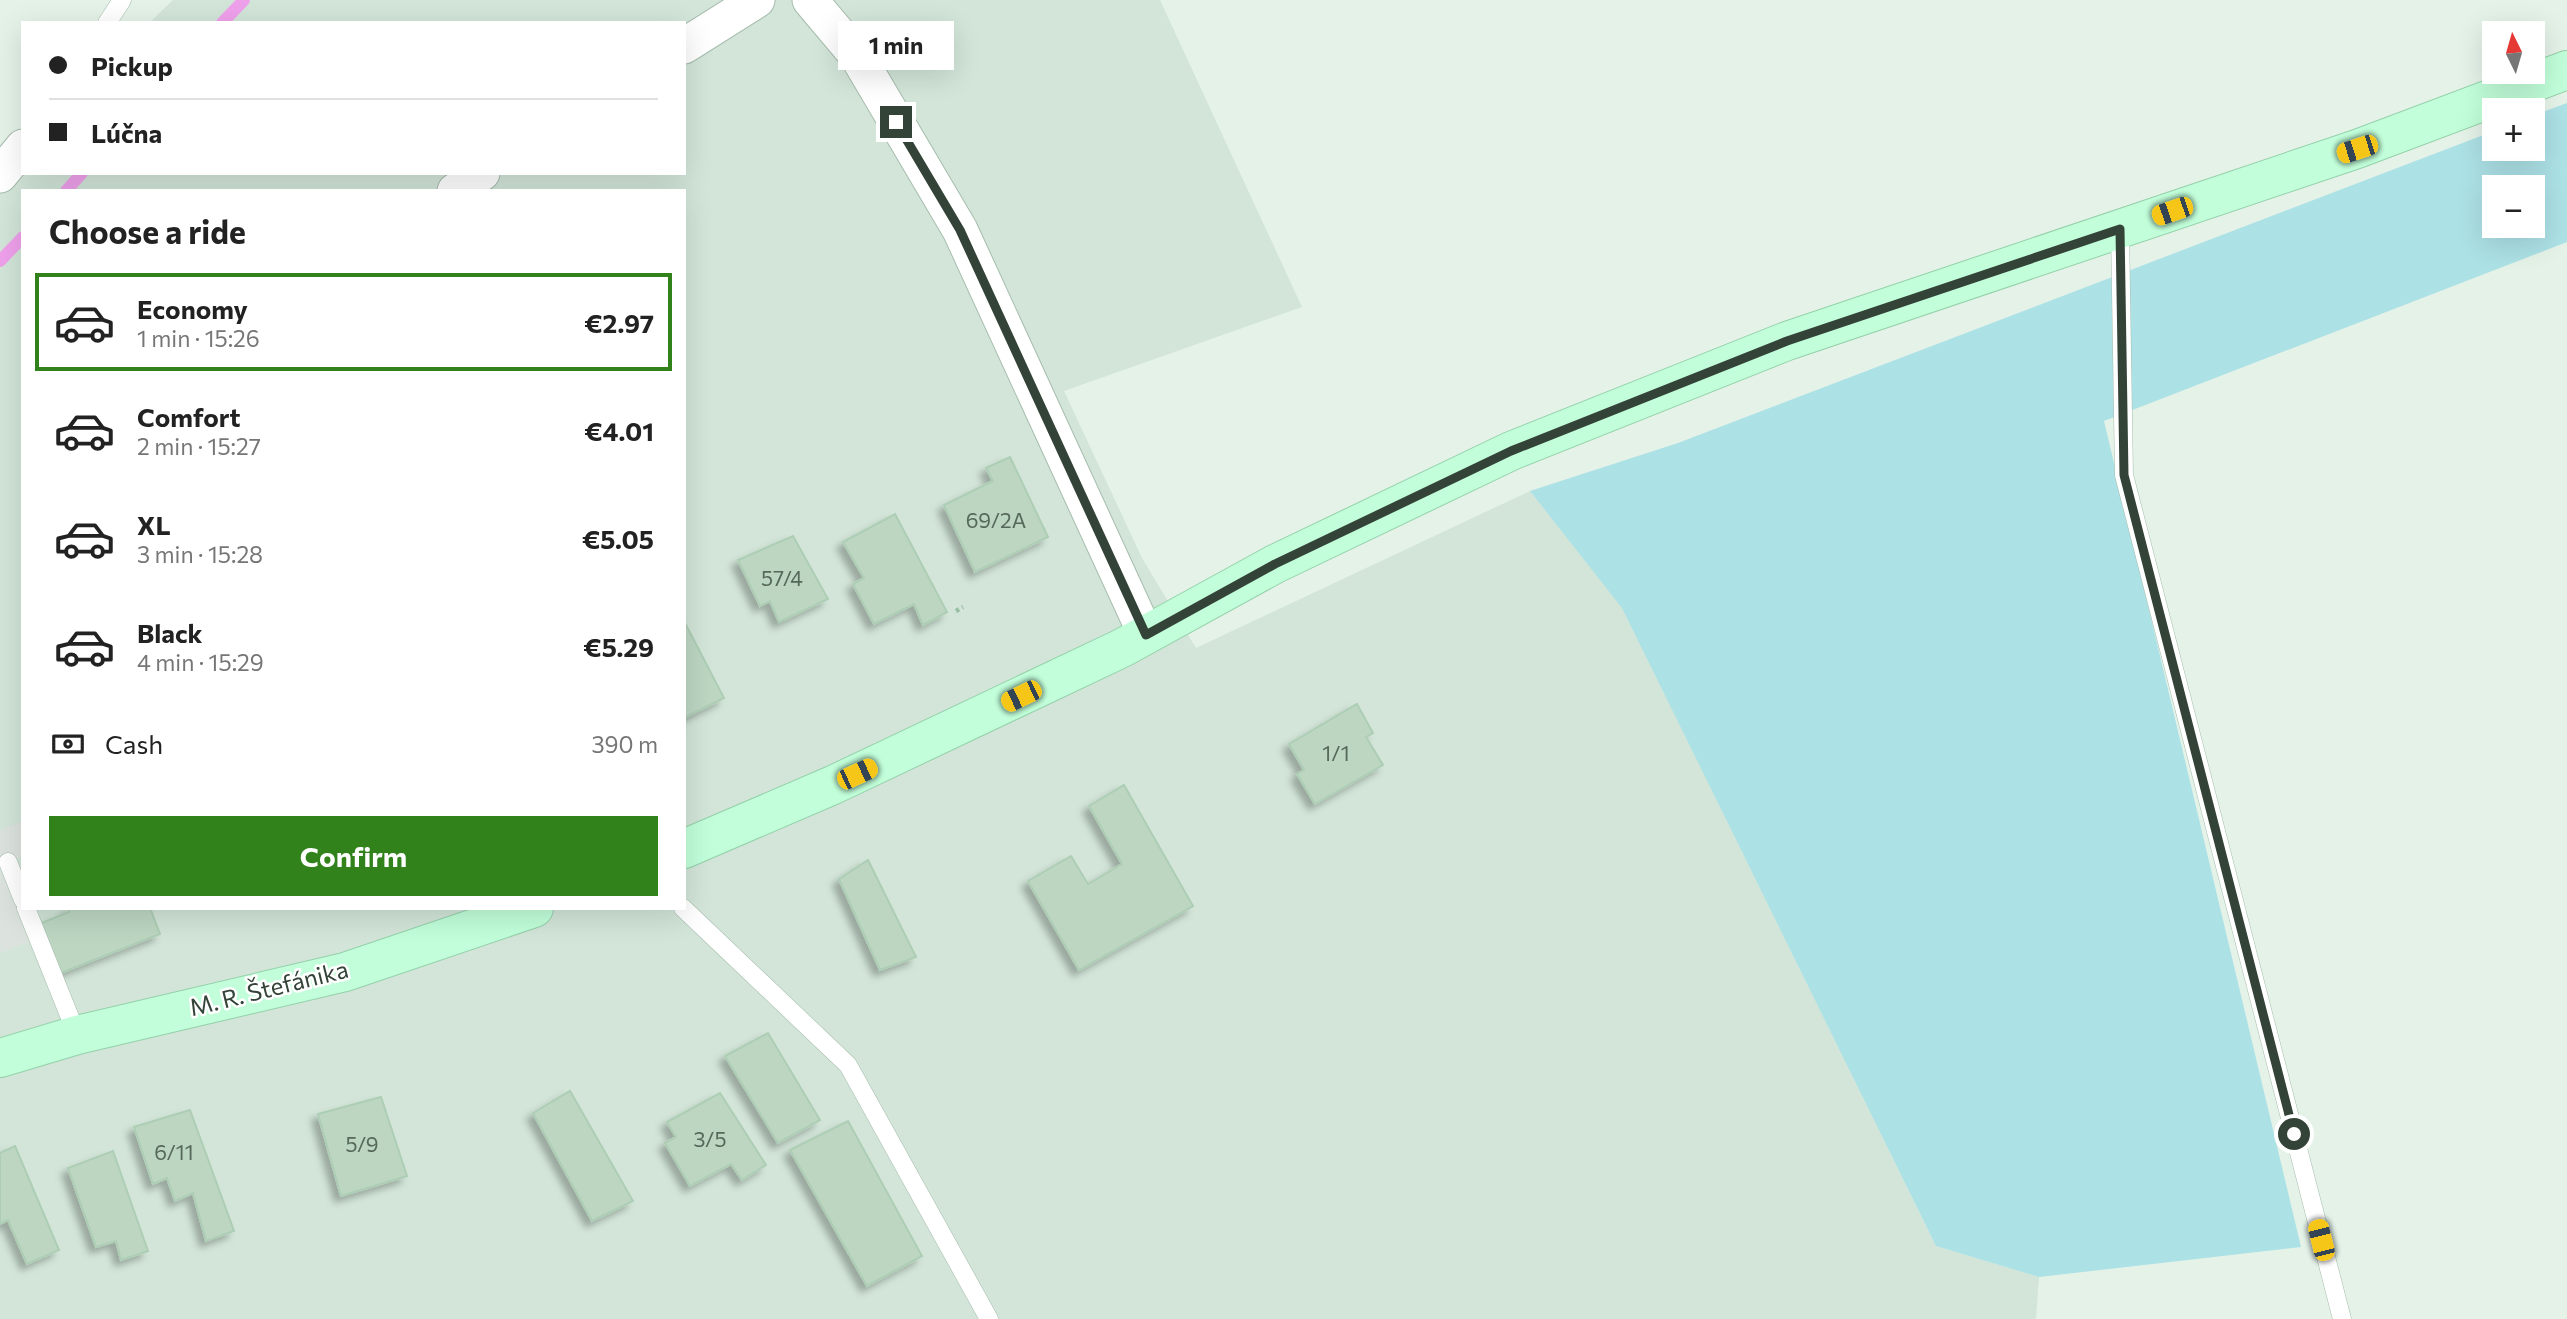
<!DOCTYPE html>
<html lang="en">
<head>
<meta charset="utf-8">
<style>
	body { margin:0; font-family:Commissioner,sans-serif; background:#f2f2f2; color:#222; height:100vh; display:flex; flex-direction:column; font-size:26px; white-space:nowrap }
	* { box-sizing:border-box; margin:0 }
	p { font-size:23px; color:#767676 }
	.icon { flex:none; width:38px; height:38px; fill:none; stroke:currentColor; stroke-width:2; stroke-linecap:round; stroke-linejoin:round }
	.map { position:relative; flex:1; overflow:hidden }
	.drawer { position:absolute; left:21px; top:189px; width:665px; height:721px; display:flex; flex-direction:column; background:#fff; border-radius:0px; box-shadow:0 7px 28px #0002 }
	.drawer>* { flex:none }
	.guide { position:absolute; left:21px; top:21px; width:665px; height:154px; border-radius:0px; box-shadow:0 7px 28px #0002; display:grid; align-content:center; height:154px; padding:0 28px; background:#fff }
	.needle { width:46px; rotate:355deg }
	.tools { position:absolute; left:2482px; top:21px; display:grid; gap:14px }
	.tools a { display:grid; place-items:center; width:63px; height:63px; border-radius:0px; background:#fff; box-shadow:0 7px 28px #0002; font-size:35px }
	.end { position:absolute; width:32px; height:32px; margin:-16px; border:9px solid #344338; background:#fff; box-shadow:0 0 0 4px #fff }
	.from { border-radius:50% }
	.bubble { position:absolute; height:49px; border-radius:0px; background:#fff; box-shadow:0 7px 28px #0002; font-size:23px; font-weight:700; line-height:49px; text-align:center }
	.car { position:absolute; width:21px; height:42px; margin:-21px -10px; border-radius:9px; box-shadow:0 0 5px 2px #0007; background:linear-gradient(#f5c518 24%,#345 0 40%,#f5c518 0 76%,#345 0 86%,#f5c518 0) }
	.guide b { display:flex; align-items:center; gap:24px; height:66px; font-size:26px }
	.guide b+b { border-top:2px solid #e0e0e0 }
	.guide i { width:18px; height:18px; background:#222 }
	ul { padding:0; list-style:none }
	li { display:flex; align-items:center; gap:21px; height:98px; margin:0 14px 10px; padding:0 14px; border:4px solid transparent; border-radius:0px }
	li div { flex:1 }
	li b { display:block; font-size:26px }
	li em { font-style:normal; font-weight:700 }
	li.on { border-color:#32821c }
	li>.icon { width:63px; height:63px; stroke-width:1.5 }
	h2 { padding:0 28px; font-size:32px; line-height:84px }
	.pay { display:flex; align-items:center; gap:18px; height:77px; padding:0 28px; font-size:26px }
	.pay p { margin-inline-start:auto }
	.cta { display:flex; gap:14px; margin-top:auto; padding:14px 28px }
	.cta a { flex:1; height:80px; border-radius:0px; background:#32821c; color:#fff; font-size:28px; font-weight:700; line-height:80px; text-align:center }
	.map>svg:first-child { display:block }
</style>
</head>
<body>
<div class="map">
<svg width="2567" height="1319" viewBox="0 0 2567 1319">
	<defs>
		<filter id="shadow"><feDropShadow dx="-6" dy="6" stdDeviation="3.5" flood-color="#0004"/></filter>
	</defs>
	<rect width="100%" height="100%" fill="#e4f2e8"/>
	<path fill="#d2e5d8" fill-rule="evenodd" d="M 173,0 L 1160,0 L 1302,307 L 1064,391 L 1142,558 L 1196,648 L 1530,491 L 1622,607 L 1936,1246 L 2039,1277 L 2036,1319 L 0,1319 L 0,158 L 23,173 L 684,173 L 684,23 L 149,23 ZM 23,191 L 684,191 L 684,908 L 23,908 Z"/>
	<path fill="#ace1e6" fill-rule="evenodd" d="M 2567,103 L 2567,242 L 2104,421 L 2301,1247 L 2039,1277 L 1936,1246 L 1622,608 L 1530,491 L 1678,443 L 2494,131 L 2494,149 L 2532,149 L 2532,116 ZM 2494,187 L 2532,187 L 2532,226 L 2494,226 Z"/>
	<path fill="#dce2dd" d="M 23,821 L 23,856 L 0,865 L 0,830 Z
		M 0,868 L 29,942 L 0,953 Z"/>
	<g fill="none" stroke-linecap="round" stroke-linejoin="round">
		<path stroke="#efa0eb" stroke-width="12" d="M 222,23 L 244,0
			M 66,191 L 82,173
			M 0,261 L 23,237"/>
	</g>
	<path fill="#bcd6c2" stroke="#adceb5" stroke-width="2" filter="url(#shadow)" d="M 1010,457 L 1048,537 L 975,572 L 944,505 L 993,481 L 986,468 Z
		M 895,514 L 947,612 L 923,625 L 914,604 L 874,624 L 853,584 L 864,578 L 843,542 Z
		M 793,536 L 828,599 L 779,622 L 770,601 L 760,606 L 738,560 Z
		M 684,621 L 724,698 L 684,718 Z
		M 1357,704 L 1373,733 L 1366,737 L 1383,765 L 1315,804 L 1297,774 L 1304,770 L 1289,744 Z
		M 1124,785 L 1193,906 L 1079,970 L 1028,881 L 1071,856 L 1088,884 L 1122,864 L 1089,806 Z
		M 868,860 L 916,957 L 880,970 L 839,879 Z
		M 68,908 L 150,908 L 160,934 L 58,974 L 39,924 L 69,912 Z
		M 768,1033 L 820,1120 L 778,1143 L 725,1056 Z
		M 570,1091 L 633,1201 L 592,1221 L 533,1113 Z
		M 720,1093 L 766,1165 L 742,1180 L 731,1164 L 690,1186 L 665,1143 L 676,1137 L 667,1122 Z
		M 381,1097 L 407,1176 L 341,1196 L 318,1114 Z
		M 190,1110 L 234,1231 L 206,1241 L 193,1193 L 175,1201 L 167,1178 L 153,1184 L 134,1127 Z
		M 848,1121 L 922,1256 L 867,1286 L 790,1150 Z
		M 15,1146 L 59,1250 L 27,1264 L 8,1220 L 0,1224 L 0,1153 Z
		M 113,1151 L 148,1251 L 121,1260 L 116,1241 L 96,1247 L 68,1168 Z"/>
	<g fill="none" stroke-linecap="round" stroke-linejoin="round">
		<g stroke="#a6bdad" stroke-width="19">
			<path id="lane" d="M 107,23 L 122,0
				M 2120,229 L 2124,475 L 2342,1319
				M 8,862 L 23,900
				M 26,908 L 77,1035
				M 683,908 L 848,1065 L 989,1319"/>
		</g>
		<g stroke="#a6bdad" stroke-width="37">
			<path id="street" d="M 810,0 L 858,57 L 960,230 L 1146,635
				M 684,46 L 757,0
				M 0,175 L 23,147
				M 455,191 L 482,173"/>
		</g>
		<g stroke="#94d1aa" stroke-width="40">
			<path id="secondary" d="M 684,849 L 833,785 L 1122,648 L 1275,564 L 1511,451 L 1787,341 L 2357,149 L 2567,70
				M 0,1058 L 77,1035 L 345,972 L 534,908"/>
		</g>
		<path stroke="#98bea3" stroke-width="4.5" stroke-dasharray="3.5 3.5" stroke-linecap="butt" d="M 956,611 L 963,607"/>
		<use href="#lane" stroke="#fff" stroke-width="18"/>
		<use href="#street" stroke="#fff" stroke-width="35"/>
		<use href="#secondary" stroke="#c1fed9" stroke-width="38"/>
	</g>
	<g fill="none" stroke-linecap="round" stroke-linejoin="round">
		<path stroke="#344338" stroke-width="9" d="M 896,122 L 960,230 L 1146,635 L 1275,564 L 1511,451 L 1787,341 L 2120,229 L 2124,475 L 2294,1134"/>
	</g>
	<g text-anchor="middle" stroke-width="5" stroke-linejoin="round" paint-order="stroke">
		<g font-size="21" fill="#56685a">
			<text x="996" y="528">69/2A</text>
			<text x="782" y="586">57/4</text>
			<text x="1336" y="761">1/1</text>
			<text x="710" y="1147">3/5</text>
			<text x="362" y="1152">5/9</text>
			<text x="174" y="1160">6/11</text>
		</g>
		<g font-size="24" fill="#344338" stroke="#fff">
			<text transform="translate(269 989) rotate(-14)" y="8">M. R. Štefánika</text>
		</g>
	</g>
</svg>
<div class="tools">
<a><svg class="needle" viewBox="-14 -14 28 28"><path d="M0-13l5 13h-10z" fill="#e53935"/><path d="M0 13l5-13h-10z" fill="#767676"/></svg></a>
<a>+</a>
<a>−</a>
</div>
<i class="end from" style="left:2294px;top:1134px"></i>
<i class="end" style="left:896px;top:122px"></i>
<div class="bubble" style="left:838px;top:21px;width:116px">1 min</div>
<i class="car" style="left:2357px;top:149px;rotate:252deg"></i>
<i class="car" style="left:2172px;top:211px;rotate:251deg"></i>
<i class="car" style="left:1021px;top:696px;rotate:244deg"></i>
<i class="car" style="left:857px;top:774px;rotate:65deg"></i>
<i class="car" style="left:2321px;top:1240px;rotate:346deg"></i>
<div class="guide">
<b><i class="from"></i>Pickup</b>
<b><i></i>Lúčna</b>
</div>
<section class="drawer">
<h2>Choose a ride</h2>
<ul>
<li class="on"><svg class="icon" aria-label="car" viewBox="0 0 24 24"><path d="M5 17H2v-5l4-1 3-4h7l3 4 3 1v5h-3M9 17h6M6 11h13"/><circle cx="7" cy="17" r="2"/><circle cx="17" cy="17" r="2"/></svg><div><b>Economy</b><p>1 min · 15:26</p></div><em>€2.97</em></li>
<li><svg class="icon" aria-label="car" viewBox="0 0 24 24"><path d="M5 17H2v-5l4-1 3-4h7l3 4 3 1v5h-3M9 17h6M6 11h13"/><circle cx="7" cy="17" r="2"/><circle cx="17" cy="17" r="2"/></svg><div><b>Comfort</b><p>2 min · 15:27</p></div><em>€4.01</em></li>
<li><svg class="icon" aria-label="car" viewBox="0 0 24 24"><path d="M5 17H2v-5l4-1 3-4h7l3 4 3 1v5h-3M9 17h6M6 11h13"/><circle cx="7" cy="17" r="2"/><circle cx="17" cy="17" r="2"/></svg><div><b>XL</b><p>3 min · 15:28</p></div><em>€5.05</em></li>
<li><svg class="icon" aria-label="car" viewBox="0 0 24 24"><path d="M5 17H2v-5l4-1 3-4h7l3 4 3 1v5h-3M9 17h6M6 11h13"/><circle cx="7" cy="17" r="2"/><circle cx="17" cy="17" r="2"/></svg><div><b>Black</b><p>4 min · 15:29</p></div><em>€5.29</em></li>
</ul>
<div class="pay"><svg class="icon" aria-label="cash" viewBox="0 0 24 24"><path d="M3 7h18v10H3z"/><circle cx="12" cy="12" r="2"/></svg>Cash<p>390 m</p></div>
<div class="cta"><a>Confirm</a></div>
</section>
</div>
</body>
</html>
